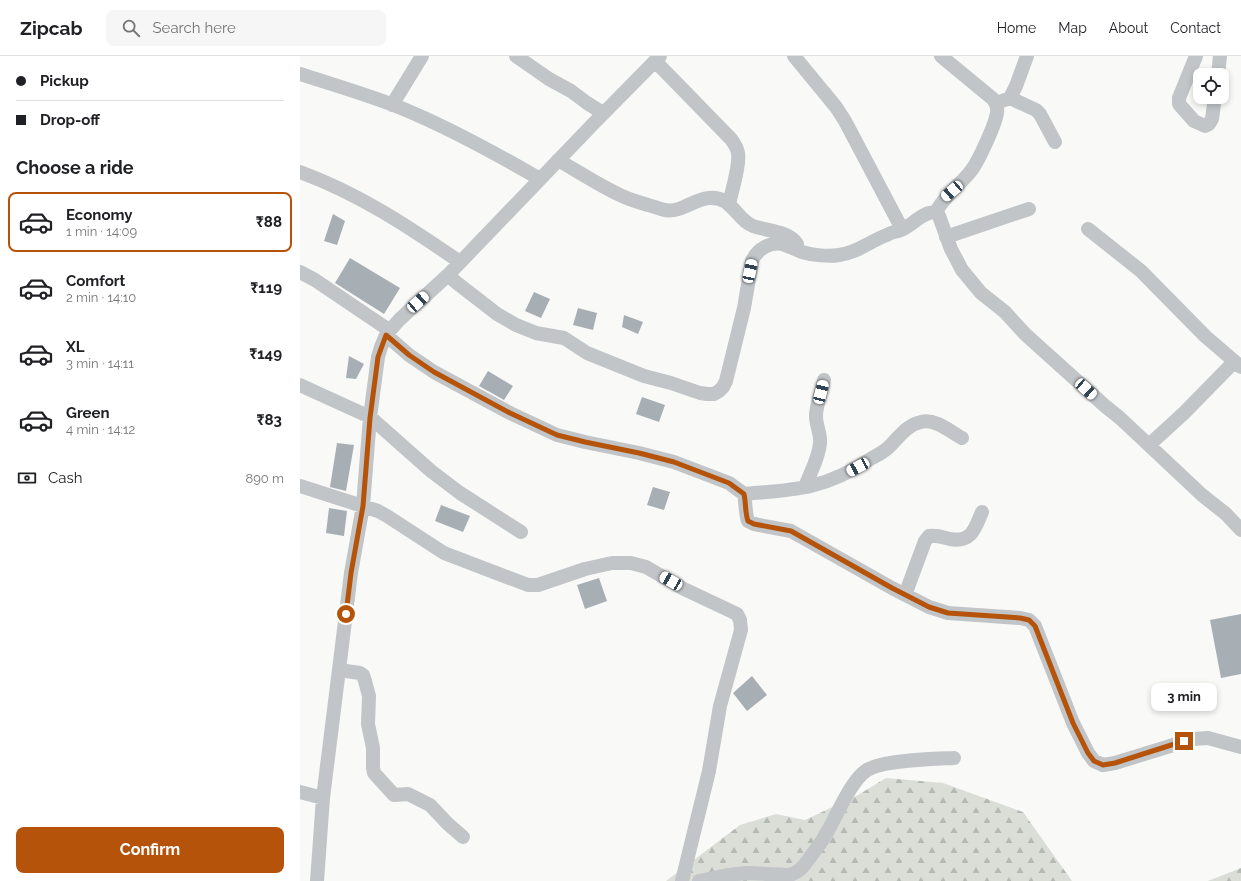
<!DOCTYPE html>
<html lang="en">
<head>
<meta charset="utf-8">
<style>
	body { margin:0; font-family:Raleway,sans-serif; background:#f6f6f6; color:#202124; height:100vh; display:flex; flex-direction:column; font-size:15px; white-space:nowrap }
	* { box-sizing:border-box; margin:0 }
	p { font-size:13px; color:#757577 }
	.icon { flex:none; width:22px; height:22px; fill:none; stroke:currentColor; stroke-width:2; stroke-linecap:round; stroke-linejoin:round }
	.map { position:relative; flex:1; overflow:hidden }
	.drawer { display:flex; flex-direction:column; background:#fff; width:300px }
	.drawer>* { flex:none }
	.banner { display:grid; align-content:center; height:88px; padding:0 16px; background:#fff }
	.tools { position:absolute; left:893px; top:12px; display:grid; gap:8px }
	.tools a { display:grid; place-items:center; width:36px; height:36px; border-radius:8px; background:#fff; box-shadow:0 2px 6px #0003; font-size:20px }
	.end { position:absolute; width:18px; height:18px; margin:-9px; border:5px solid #b45309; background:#fff; box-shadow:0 0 0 2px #fff }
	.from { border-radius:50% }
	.bubble { position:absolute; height:28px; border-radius:8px; background:#fff; box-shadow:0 2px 6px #0003; font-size:13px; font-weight:700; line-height:28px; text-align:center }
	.car { position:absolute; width:12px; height:24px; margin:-12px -6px; border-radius:5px; box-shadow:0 0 3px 1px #0007; background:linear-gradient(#fff 24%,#345 0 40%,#fff 0 76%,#345 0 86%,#fff 0) }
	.banner b { display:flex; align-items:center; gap:14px; height:38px; font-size:15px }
	.banner b+b { border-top:1px solid #e0e0e0 }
	.banner i { width:10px; height:10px; background:#202124 }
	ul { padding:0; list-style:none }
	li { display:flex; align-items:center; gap:12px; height:60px; margin:0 8px 6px; padding:0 8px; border:2px solid transparent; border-radius:8px }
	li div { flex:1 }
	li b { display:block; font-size:15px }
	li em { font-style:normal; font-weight:700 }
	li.on { border-color:#b45309 }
	li>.icon { width:36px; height:36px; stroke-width:1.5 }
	h2 { padding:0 16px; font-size:18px; line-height:48px }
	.pay { display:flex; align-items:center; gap:10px; height:44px; padding:0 16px; font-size:15px }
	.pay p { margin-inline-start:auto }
	.action { display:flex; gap:8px; margin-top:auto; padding:8px 16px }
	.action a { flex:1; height:46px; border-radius:8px; background:#b45309; color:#fff; font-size:16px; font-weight:700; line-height:46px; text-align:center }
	header { display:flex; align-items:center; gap:24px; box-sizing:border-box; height:56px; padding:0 20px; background:#fff; border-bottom:1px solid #e0e0e0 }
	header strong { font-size:19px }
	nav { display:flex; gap:22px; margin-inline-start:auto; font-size:14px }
	.search { width:280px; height:36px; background:#f6f6f6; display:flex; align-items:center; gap:10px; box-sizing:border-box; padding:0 14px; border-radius:8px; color:#757577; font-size:15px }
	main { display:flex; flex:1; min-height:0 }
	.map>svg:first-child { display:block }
</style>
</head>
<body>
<header>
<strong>Zipcab</strong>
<div class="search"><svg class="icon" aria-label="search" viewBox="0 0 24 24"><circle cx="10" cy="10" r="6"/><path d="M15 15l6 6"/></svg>Search here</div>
<nav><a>Home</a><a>Map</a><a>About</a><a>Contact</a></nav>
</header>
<main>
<section class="drawer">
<div class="banner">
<b><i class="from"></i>Pickup</b>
<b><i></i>Drop-off</b>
</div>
<h2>Choose a ride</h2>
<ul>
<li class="on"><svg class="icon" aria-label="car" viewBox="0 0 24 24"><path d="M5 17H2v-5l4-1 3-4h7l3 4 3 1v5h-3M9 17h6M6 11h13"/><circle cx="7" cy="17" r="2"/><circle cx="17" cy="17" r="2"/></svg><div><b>Economy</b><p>1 min · 14:09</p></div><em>₹88</em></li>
<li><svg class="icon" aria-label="car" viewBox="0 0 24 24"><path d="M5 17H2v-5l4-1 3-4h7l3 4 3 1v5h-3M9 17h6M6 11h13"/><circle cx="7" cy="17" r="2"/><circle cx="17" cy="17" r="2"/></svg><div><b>Comfort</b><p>2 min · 14:10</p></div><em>₹119</em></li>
<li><svg class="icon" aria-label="car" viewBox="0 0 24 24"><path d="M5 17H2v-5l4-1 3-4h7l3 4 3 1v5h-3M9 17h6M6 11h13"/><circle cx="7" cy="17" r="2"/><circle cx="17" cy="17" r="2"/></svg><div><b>XL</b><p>3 min · 14:11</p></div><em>₹149</em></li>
<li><svg class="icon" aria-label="car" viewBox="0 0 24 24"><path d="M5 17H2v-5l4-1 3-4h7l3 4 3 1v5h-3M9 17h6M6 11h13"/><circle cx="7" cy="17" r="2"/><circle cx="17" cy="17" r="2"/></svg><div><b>Green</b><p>4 min · 14:12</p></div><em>₹83</em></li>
</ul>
<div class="pay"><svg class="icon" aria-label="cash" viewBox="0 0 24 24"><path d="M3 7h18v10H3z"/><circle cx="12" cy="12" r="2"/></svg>Cash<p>890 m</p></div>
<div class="action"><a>Confirm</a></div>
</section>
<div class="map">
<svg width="941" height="825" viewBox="0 0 941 825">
	<defs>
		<pattern id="forest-firs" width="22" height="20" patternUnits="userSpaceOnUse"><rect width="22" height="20" fill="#daded7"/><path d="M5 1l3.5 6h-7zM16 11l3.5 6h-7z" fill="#b5b9b4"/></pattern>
	</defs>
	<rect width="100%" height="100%" fill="#f9f9f8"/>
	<path fill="url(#forest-firs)" d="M 586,722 L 643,727 L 723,756 L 772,825 L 366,825 L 440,769 L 476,758 L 505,764 L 558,739 Z
		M 941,812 L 941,825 L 908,825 Z"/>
	<path fill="#a7afb4" d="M 33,158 L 45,165 L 37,189 L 24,185 Z
		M 50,202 L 100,232 L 84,258 L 35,227 Z
		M 234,236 L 250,243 L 241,262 L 225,255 Z
		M 278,252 L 297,257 L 293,274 L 273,269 Z
		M 324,259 L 343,266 L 338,278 L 322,271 Z
		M 49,300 L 64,308 L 56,323 L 46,322 Z
		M 188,315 L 213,330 L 204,344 L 179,330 Z
		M 342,341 L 365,349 L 359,366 L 336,358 Z
		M 37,387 L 54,389 L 46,435 L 30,431 Z
		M 353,431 L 370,436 L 364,454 L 347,449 Z
		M 141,449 L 170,460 L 163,476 L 135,465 Z
		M 29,452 L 47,455 L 44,480 L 26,477 Z
		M 299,522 L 307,545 L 285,553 L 277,529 Z
		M 941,558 L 941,618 L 921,622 L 910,564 Z
		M 452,620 L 467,639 L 447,655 L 433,637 Z"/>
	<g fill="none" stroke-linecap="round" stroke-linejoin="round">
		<path stroke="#c1c5c8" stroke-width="14" d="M 216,0 L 249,23 L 271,35 L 287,47 L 303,57
			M 494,0 L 536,51 L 545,65 L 602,173
			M 896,0 L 879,42 L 879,48 L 894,65 L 905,70 L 909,68 L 912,63 L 915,41
			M 355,5 L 431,83 C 434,87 437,91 438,97 C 440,109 432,134 429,148
			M 0,18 C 34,29 69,39 101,52 C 150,72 195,97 240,123
			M 918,19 L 920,0
			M 710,42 L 736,54 L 740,58 L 755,86
			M 702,45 L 710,42 L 716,30 L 727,0
			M 92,49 L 122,0
			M 258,104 C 279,116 300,130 322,140 C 330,144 339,146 348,149 C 353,150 359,153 365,154 C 381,157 394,143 409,142 C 433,140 435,163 453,170 C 467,175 489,175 497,188
			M 0,116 C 58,137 109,171 160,206
			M 636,156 C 644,140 659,130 670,116 C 678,107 695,69 697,57 C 698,51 696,47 693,43 L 641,0
			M 788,173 L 841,215 L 905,280 L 941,311
			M 646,181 L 729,153
			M 0,216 L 15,224 L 89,274
			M 148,219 L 157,227 L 197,258 L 216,269 L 236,277 L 264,282 L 287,297 L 344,320 L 371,327 L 400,337 L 407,338 L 414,338 L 419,335 L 423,331 L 426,325 L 444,252 L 452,205 C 457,193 472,184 485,189 C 491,191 496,194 502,196 C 512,199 528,201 539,199 C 557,197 570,185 587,179 C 591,176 597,176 601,174 C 614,168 622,156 636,156 L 639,160 L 651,193 L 662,214 L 681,237 L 705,256 L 725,278 L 805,350 L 820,362 L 902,439 L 926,458 L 941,474
			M 86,279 L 109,299 L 134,316 L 210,357 L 257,379 L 285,386 L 339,397 L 374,406 L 429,427 L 444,438 C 446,447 445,457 448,465 L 454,468 L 491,475 L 592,532 L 629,551 L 648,557 L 720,562 L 729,564 L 735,570 L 773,667 L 788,697 L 794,705 L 803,709 L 815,707 L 893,683 L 908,682 L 941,691
			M 0,329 L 70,361 L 131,415 L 160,437 L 221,476
			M 849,389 L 884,357 L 934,306
			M 0,430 L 78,455 L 87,460 L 144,497 L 228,529 L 238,529 L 285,513 L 312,507 L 331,507 L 346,511 L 384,533 L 437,558 L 440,564 L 441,574 L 420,650 L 409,715 L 382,825
			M 505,431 C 510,417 519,402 520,387 C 521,378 516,370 516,360 C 516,349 522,335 524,324
			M 444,438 C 466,436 489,435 511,430 C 532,425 554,414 572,402 C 578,399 585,395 590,390 C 599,381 607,369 621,366 C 635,362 651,376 662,382
			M 605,539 L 625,485 L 629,480 C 637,479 642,481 650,483 C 672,487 675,472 682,456
			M 39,614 L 60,617 L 63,619 L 65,625 L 69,640 L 68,668 L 73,692 L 73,712 L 74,717 L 94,739 L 108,738 L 130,749 L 148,768 L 163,781
			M 0,736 L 23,742
			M 17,825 L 23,742 L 51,517 L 63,450 L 70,361 L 78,301 L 81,291 L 86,279 L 99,264 L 148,219 L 294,67 L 360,0
			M 399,825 L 428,819 L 447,817 L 489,819 C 500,817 505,808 511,800 C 516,793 521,787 525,780 C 536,762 550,725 567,714 C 583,704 633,703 654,702"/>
	</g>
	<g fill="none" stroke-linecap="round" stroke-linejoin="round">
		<path stroke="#b45309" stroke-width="5" d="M 46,558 L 51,517 L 63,450 L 70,362 L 78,301 L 86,279 L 109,299 L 134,316 L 210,357 L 257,379 L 285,386 L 339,397 L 374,406 L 429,427 L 444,438 C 446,447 445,457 448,465 L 454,468 L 491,475 L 592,532 L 629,551 L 648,557 L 720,562 L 729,564 L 735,570 L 773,667 L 788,697 L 794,705 L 803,709 L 815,707 L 884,685"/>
	</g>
</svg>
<div class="tools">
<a><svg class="icon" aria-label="locate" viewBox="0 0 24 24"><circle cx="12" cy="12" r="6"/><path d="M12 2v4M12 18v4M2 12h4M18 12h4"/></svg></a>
</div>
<i class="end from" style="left:46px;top:558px"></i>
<i class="end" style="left:884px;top:685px"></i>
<div class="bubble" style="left:851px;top:627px;width:66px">3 min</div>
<i class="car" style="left:652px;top:135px;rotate:229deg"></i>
<i class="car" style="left:450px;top:215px;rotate:12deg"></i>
<i class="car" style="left:118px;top:246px;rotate:48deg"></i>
<i class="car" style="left:786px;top:333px;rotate:132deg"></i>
<i class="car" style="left:521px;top:336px;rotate:14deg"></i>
<i class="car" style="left:558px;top:411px;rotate:242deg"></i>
<i class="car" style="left:371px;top:525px;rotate:300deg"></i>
</div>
</main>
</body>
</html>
